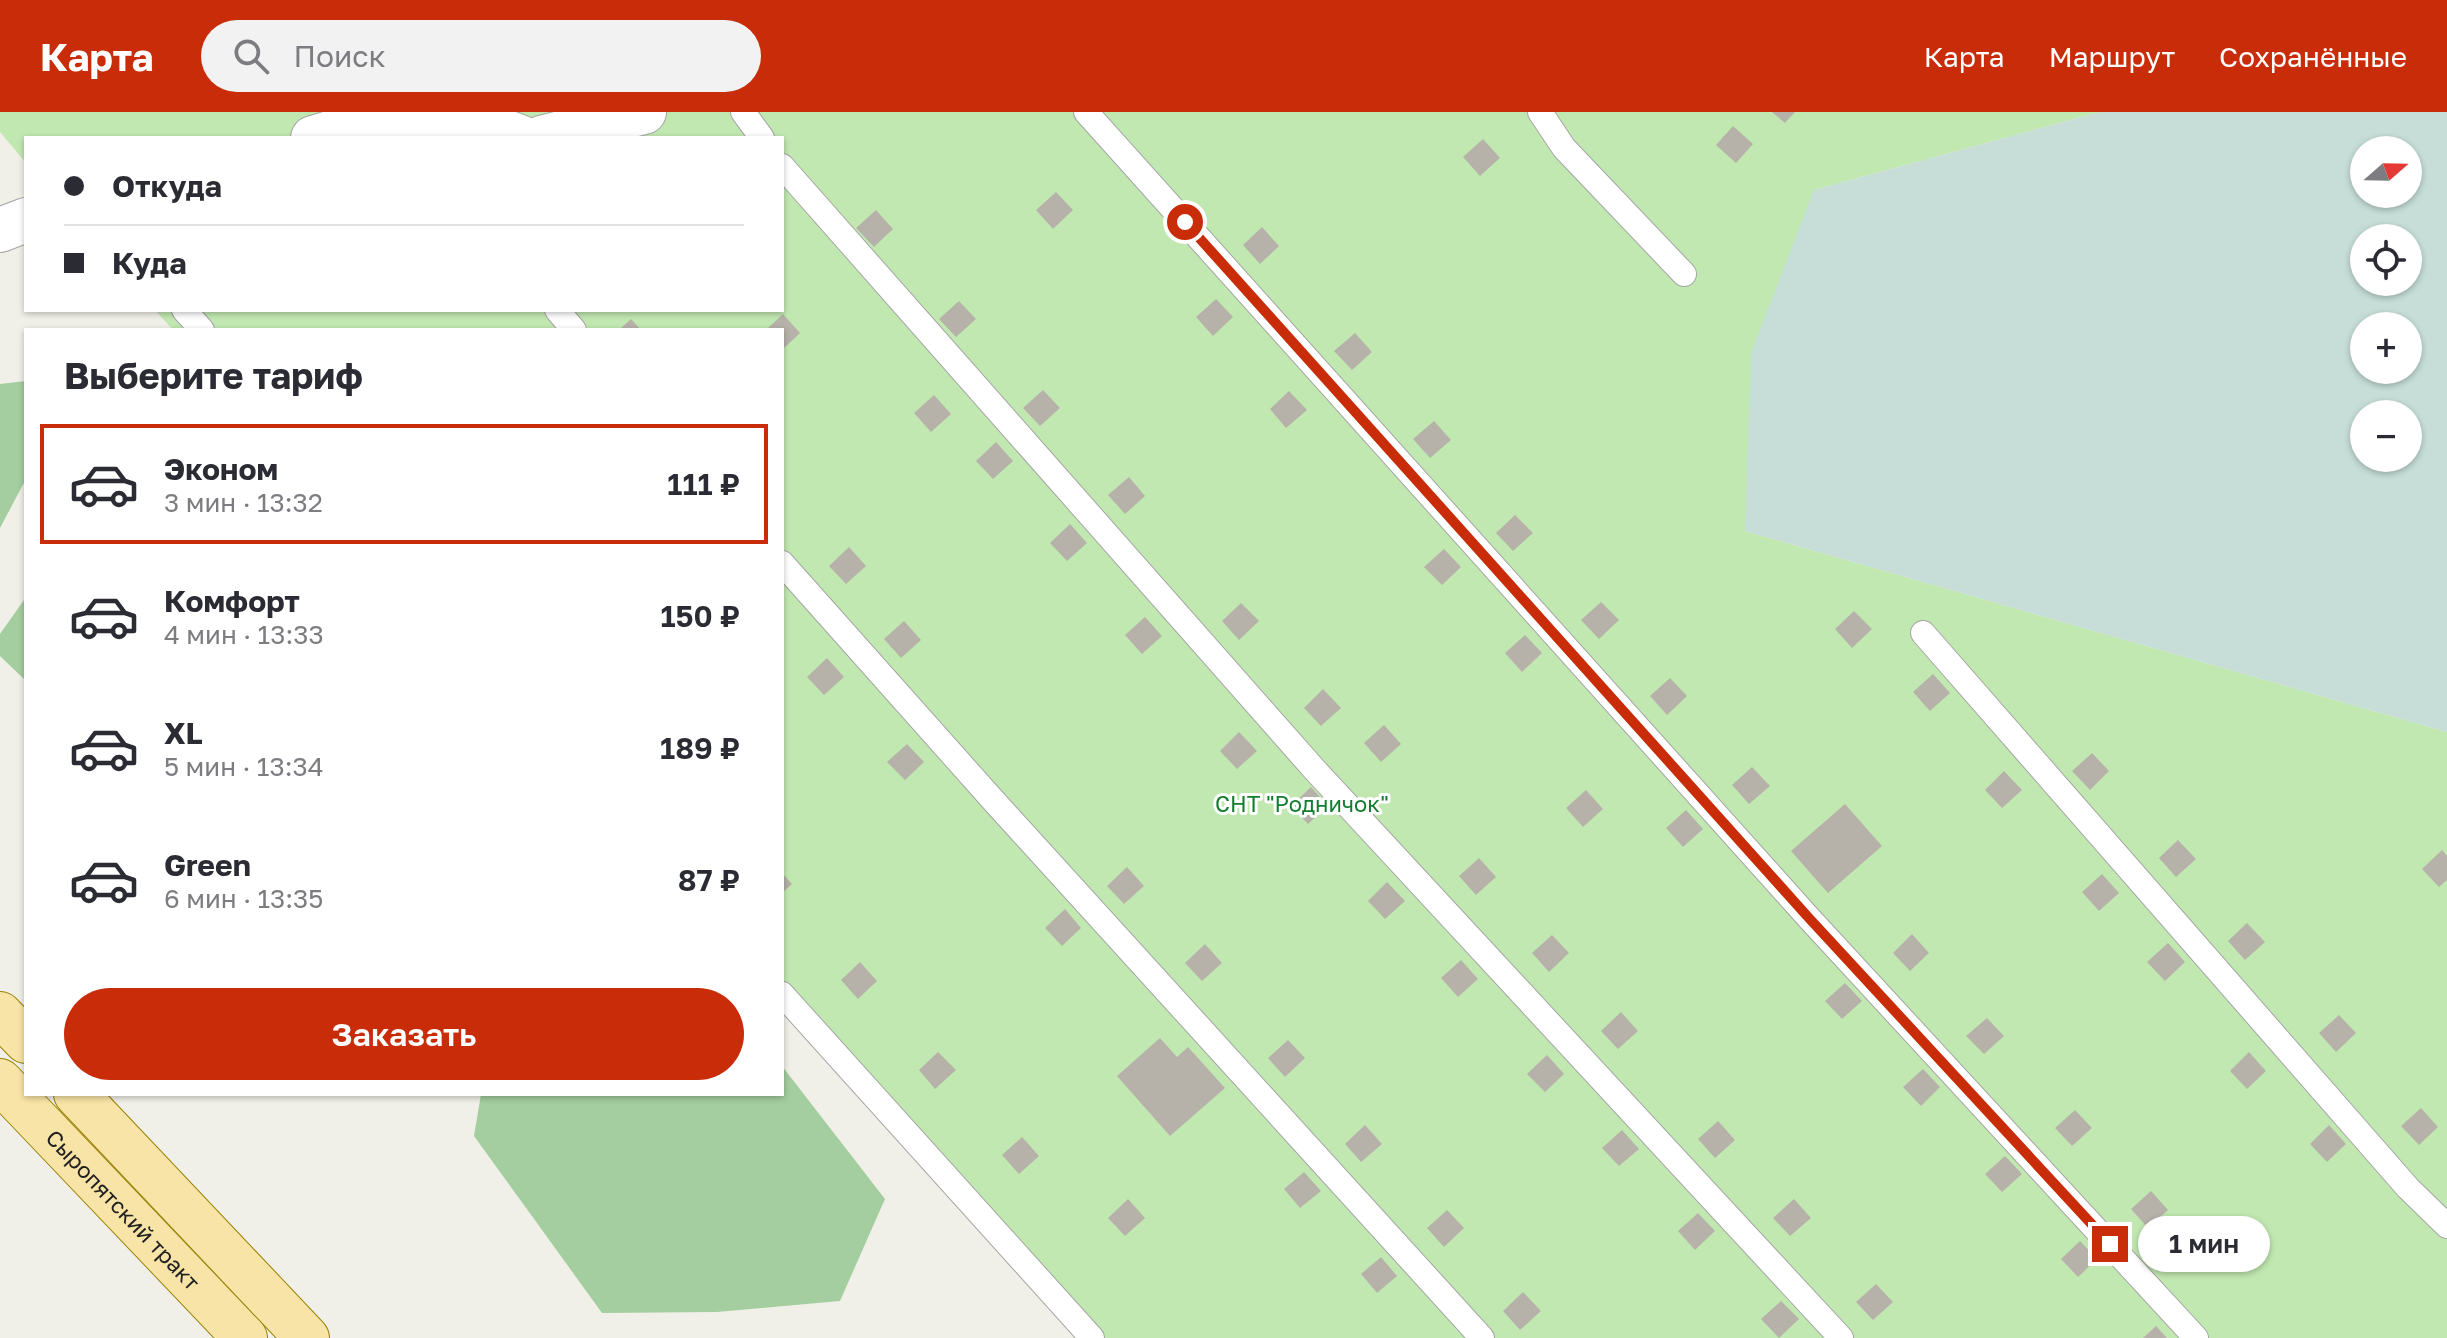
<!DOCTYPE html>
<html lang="ru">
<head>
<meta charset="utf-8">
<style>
	body { margin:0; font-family:"Golos Text",sans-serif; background:#f2f2f3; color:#2b2b33; height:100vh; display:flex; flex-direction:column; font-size:30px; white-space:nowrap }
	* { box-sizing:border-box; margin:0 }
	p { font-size:26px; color:#7c7c81 }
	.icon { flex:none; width:44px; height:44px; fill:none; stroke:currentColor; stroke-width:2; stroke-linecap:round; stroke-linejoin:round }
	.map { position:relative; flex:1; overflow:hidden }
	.details { position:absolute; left:24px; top:216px; width:760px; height:768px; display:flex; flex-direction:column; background:#fff; border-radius:0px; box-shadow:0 2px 6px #0004 }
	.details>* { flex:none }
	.banner { position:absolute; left:24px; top:24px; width:760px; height:176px; border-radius:0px; box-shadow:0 2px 6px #0004; display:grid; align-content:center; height:176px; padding:0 40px; background:#fff }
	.needle { width:52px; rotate:70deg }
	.controls { position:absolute; left:2350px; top:24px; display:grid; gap:16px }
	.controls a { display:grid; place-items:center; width:72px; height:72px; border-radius:50%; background:#fff; box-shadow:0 2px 6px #0004; font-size:40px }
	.end { position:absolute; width:36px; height:36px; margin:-18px; border:10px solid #c92c08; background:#fff; box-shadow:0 0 0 4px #fff }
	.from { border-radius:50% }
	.bubble { position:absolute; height:56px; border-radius:28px; background:#fff; box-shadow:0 2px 6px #0004; font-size:26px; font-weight:600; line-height:56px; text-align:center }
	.banner b { display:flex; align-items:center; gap:28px; height:76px; font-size:30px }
	.banner b+b { border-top:2px solid #e1e1e2 }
	.banner i { width:20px; height:20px; background:#2b2b33 }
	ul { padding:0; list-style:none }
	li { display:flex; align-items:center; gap:24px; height:120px; margin:0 16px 12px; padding:0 24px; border:4px solid transparent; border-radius:0px }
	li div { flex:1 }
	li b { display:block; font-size:30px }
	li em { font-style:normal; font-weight:600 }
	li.on { border-color:#c92c08 }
	li>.icon { width:72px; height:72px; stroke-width:1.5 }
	h2 { padding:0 40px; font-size:36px; line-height:96px }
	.cta { display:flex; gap:16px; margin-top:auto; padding:16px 40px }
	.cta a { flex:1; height:92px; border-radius:48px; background:#c92c08; color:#fff; font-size:32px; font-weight:600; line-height:92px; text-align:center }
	header { display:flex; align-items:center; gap:48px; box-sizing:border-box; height:112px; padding:0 40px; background:#c92c08; color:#fff }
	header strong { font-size:38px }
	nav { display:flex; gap:44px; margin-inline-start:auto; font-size:28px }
	.search { width:560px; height:72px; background:#f2f2f3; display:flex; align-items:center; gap:20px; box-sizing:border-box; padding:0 28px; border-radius:44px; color:#7c7c81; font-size:30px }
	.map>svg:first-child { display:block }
</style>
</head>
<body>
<header>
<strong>Карта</strong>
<div class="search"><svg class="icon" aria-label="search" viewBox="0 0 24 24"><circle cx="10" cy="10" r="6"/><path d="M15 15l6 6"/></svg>Поиск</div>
<nav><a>Карта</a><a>Маршрут</a><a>Сохранённые</a></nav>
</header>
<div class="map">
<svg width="2447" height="1226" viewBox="0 0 2447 1226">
	<rect width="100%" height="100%" fill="#f1f0e8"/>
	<path fill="#c2e8b1" d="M 0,0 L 2100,0 L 1814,78 L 1745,419 L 2447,620 L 2447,1226 L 1084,1226 L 782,891 L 782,218 L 173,218 L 155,198 L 782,198 L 782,26 L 26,26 L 26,51 L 0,20 Z"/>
	<path fill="#a4ce9f" d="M 26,269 L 26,367 L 0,416 L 0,272 Z
		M 26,485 L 26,569 L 0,544 L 0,522 Z
		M 782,954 L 885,1087 L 840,1189 L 717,1200 L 602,1201 L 474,1024 L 481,982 L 782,982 Z"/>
	<path fill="#c6ded7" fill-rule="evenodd" d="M 2100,0 L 2447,0 L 2447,620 L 1745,419 L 1751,241 L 1814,78 ZM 2364,38 L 2408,38 L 2408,82 L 2364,82 ZM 2364,126 L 2408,126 L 2408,170 L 2364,170 ZM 2364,214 L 2408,214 L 2408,258 L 2364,258 ZM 2364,302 L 2408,302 L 2408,346 L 2364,346 Z"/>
	<path fill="#b6b2aa" d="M 1772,0 L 1795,0 L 1785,11 Z
		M 1733,14 L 1753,32 L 1736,51 L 1716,33 Z
		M 1483,27 L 1500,46 L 1480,64 L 1463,45 Z
		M 1056,80 L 1073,98 L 1053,117 L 1036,98 Z
		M 876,98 L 893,117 L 874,135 L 856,116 Z
		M 1262,115 L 1279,134 L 1260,152 L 1243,133 Z
		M 1216,187 L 1233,205 L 1213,224 L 1196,205 Z
		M 959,189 L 976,207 L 956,225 L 939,207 Z
		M 783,202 L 800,221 L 782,238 L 782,218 L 766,218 Z
		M 631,207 L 641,218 L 619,218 Z
		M 1355,221 L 1372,240 L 1352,258 L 1334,239 Z
		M 1043,278 L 1060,296 L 1040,314 L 1023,296 Z
		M 1289,279 L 1307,298 L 1286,316 L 1270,297 Z
		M 934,283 L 951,302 L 931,320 L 914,301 Z
		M 1434,309 L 1451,328 L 1430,346 L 1413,327 Z
		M 996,330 L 1013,349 L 993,367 L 976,349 Z
		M 1129,365 L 1145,384 L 1125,402 L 1108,383 Z
		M 1515,403 L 1533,421 L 1513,439 L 1496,421 Z
		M 1070,412 L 1087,431 L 1067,449 L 1050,431 Z
		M 849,435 L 866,454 L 846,472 L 829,454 Z
		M 1444,437 L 1461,455 L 1442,473 L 1424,455 Z
		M 1601,490 L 1619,508 L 1599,527 L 1581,508 Z
		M 1241,491 L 1259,509 L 1239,528 L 1222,509 Z
		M 1854,499 L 1872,517 L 1852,536 L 1835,517 Z
		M 1145,505 L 1162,524 L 1142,542 L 1125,523 Z
		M 904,509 L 921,528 L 901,546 L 884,527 Z
		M 1525,523 L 1542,541 L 1522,560 L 1505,541 Z
		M 827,546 L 844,565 L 824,583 L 807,565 Z
		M 1933,562 L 1950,581 L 1930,599 L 1913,580 Z
		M 1670,566 L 1687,584 L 1667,603 L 1650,584 Z
		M 1323,577 L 1341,596 L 1321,614 L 1304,596 Z
		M 1384,613 L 1401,632 L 1381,650 L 1364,631 Z
		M 1239,620 L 1257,639 L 1237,657 L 1220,639 Z
		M 907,632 L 924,650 L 905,668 L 887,650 Z
		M 2092,641 L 2109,659 L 2090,678 L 2072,659 Z
		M 1752,655 L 1770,674 L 1749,692 L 1732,673 Z
		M 2004,659 L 2022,678 L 2002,696 L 1985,678 Z
		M 1311,675 L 1328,694 L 1308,712 L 1291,694 Z
		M 1586,678 L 1603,697 L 1583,715 L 1566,696 Z
		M 1845,692 L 1882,734 L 1828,781 L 1791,739 Z
		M 1686,698 L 1703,717 L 1683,735 L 1666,716 Z
		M 2178,728 L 2196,747 L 2176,765 L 2159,746 Z
		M 2442,738 L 2447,744 L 2447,768 L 2439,775 L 2422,757 Z
		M 1479,746 L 1496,765 L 1476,783 L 1459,764 Z
		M 1127,755 L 1144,774 L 1124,792 L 1107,774 Z
		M 782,761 L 792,772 L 782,781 Z
		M 2102,762 L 2119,781 L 2099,799 L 2082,780 Z
		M 1387,770 L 1405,789 L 1385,807 L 1368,789 Z
		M 1065,797 L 1081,816 L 1062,834 L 1045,816 Z
		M 2247,811 L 2265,830 L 2245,848 L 2228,829 Z
		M 1912,822 L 1929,841 L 1910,859 L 1893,841 Z
		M 1552,823 L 1569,841 L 1549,860 L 1532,841 Z
		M 2168,831 L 2185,850 L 2165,869 L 2147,850 Z
		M 1205,832 L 1222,851 L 1202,869 L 1185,851 Z
		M 1461,848 L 1478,867 L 1458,885 L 1441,866 Z
		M 860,850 L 877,869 L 858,887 L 841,868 Z
		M 1845,871 L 1862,889 L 1842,907 L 1825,889 Z
		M 1621,900 L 1638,919 L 1618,937 L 1601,919 Z
		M 2339,903 L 2356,921 L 2336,940 L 2319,921 Z
		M 1987,906 L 2004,924 L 1984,942 L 1966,924 Z
		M 1160,926 L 1177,945 L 1188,935 L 1225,976 L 1170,1024 L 1117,964 Z
		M 1288,928 L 1305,946 L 1285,965 L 1268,946 Z
		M 938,940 L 956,958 L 935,977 L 919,958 Z
		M 2249,940 L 2266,959 L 2247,977 L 2230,959 Z
		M 1547,943 L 1564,962 L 1545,980 L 1527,962 Z
		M 1923,957 L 1940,975 L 1921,994 L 1903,975 Z
		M 2421,996 L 2438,1015 L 2419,1033 L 2401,1014 Z
		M 2075,998 L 2092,1016 L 2072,1034 L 2055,1016 Z
		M 1718,1009 L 1735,1028 L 1715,1046 L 1698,1027 Z
		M 1365,1013 L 1382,1032 L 1361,1050 L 1345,1032 Z
		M 2329,1013 L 2346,1032 L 2327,1050 L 2310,1032 Z
		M 1622,1018 L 1639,1037 L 1619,1054 L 1602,1036 Z
		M 1022,1025 L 1039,1044 L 1019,1062 L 1002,1043 Z
		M 2005,1044 L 2022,1062 L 2002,1080 L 1985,1062 Z
		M 1304,1060 L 1321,1079 L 1300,1096 L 1284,1077 Z
		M 2151,1079 L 2168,1098 L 2148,1116 L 2131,1097 Z
		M 1128,1087 L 1145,1106 L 1125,1124 L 1108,1106 Z
		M 1794,1087 L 1811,1106 L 1790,1124 L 1773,1106 Z
		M 1447,1098 L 1464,1116 L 1444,1135 L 1427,1116 Z
		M 1698,1101 L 1715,1119 L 1695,1138 L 1678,1119 Z
		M 2201,1116 L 2218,1135 L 2198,1153 L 2181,1135 Z
		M 2080,1129 L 2097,1147 L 2078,1165 L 2061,1147 Z
		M 1381,1145 L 1397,1164 L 1377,1181 L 1361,1162 Z
		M 1876,1172 L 1893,1190 L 1873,1208 L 1856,1190 Z
		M 1523,1180 L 1541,1199 L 1520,1218 L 1503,1199 Z
		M 1781,1189 L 1799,1207 L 1779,1226 L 1761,1207 Z
		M 2156,1214 L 2167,1226 L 2143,1226 Z"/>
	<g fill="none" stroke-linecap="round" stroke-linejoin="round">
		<g stroke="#a5a5a5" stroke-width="26">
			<path id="lane" d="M 743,0 L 762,26
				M 1086,0 L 1808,805 L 2196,1226
				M 1540,0 L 1564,36 L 1684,162
				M 782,54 L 1314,657 L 1841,1226
				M 184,198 L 202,218
				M 557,198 L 574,218
				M 782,451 L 992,687 L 1482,1226
				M 1923,521 L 2408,1076 L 2447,1114
				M 782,882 L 1092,1226"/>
		</g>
		<g stroke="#a5a5a5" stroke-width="46">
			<path id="street" d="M 313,26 C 335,20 357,11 380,6 C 427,0 479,8 522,26
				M 541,26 L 644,0
				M 0,118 L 26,108"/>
		</g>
		<g stroke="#978206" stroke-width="46">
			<g id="primary">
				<path d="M 0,902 L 26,929"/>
				<path id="s1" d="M 0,969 L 245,1226"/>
				<path d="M 76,982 L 307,1226"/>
			</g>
		</g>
		<use href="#lane" stroke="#fff" stroke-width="24"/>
		<use href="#street" stroke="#fff" stroke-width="44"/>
		<use href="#primary" stroke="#f8e4a6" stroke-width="44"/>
	</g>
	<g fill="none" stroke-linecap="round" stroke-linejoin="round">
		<path stroke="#c92c08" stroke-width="10" d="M 1185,110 L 1808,805 L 2110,1132"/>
	</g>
	<g text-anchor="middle" stroke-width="6" stroke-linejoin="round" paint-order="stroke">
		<g font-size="22" fill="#117d2e" stroke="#fff">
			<text x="1302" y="700">СНТ "Родничок"</text>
		</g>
		<g font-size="22" fill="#212121" stroke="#fff">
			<text dy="8" stroke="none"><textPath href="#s1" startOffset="178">Сыропятский тракт</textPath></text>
		</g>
	</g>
</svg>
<div class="controls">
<a><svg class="needle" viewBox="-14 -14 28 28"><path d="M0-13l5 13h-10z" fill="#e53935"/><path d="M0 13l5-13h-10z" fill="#7c7c81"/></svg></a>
<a><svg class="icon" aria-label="locate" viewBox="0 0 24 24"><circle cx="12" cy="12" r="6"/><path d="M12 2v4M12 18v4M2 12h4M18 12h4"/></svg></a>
<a>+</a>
<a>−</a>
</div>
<i class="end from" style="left:1185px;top:110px"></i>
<i class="end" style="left:2110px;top:1132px"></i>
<div class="bubble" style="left:2138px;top:1104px;width:132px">1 мин</div>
<div class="banner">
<b><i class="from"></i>Откуда</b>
<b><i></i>Куда</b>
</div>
<section class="details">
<h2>Выберите тариф</h2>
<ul>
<li class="on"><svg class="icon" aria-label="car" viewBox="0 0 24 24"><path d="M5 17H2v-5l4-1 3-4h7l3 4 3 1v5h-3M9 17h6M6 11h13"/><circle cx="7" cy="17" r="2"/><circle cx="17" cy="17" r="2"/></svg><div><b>Эконом</b><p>3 мин · 13:32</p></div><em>111 ₽</em></li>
<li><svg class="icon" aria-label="car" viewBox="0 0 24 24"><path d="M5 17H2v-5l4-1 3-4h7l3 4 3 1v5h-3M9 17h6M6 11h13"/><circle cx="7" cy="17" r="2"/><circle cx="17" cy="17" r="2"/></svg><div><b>Комфорт</b><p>4 мин · 13:33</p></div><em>150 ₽</em></li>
<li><svg class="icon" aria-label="car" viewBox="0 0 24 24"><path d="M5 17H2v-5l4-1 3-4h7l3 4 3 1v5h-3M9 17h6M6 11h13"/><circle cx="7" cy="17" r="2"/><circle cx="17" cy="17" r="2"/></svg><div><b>XL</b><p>5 мин · 13:34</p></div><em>189 ₽</em></li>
<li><svg class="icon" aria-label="car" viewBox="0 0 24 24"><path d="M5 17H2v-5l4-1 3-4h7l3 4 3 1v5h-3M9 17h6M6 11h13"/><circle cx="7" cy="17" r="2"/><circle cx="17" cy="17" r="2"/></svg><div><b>Green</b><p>6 мин · 13:35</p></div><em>87 ₽</em></li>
</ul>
<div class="cta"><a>Заказать</a></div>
</section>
</div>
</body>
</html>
